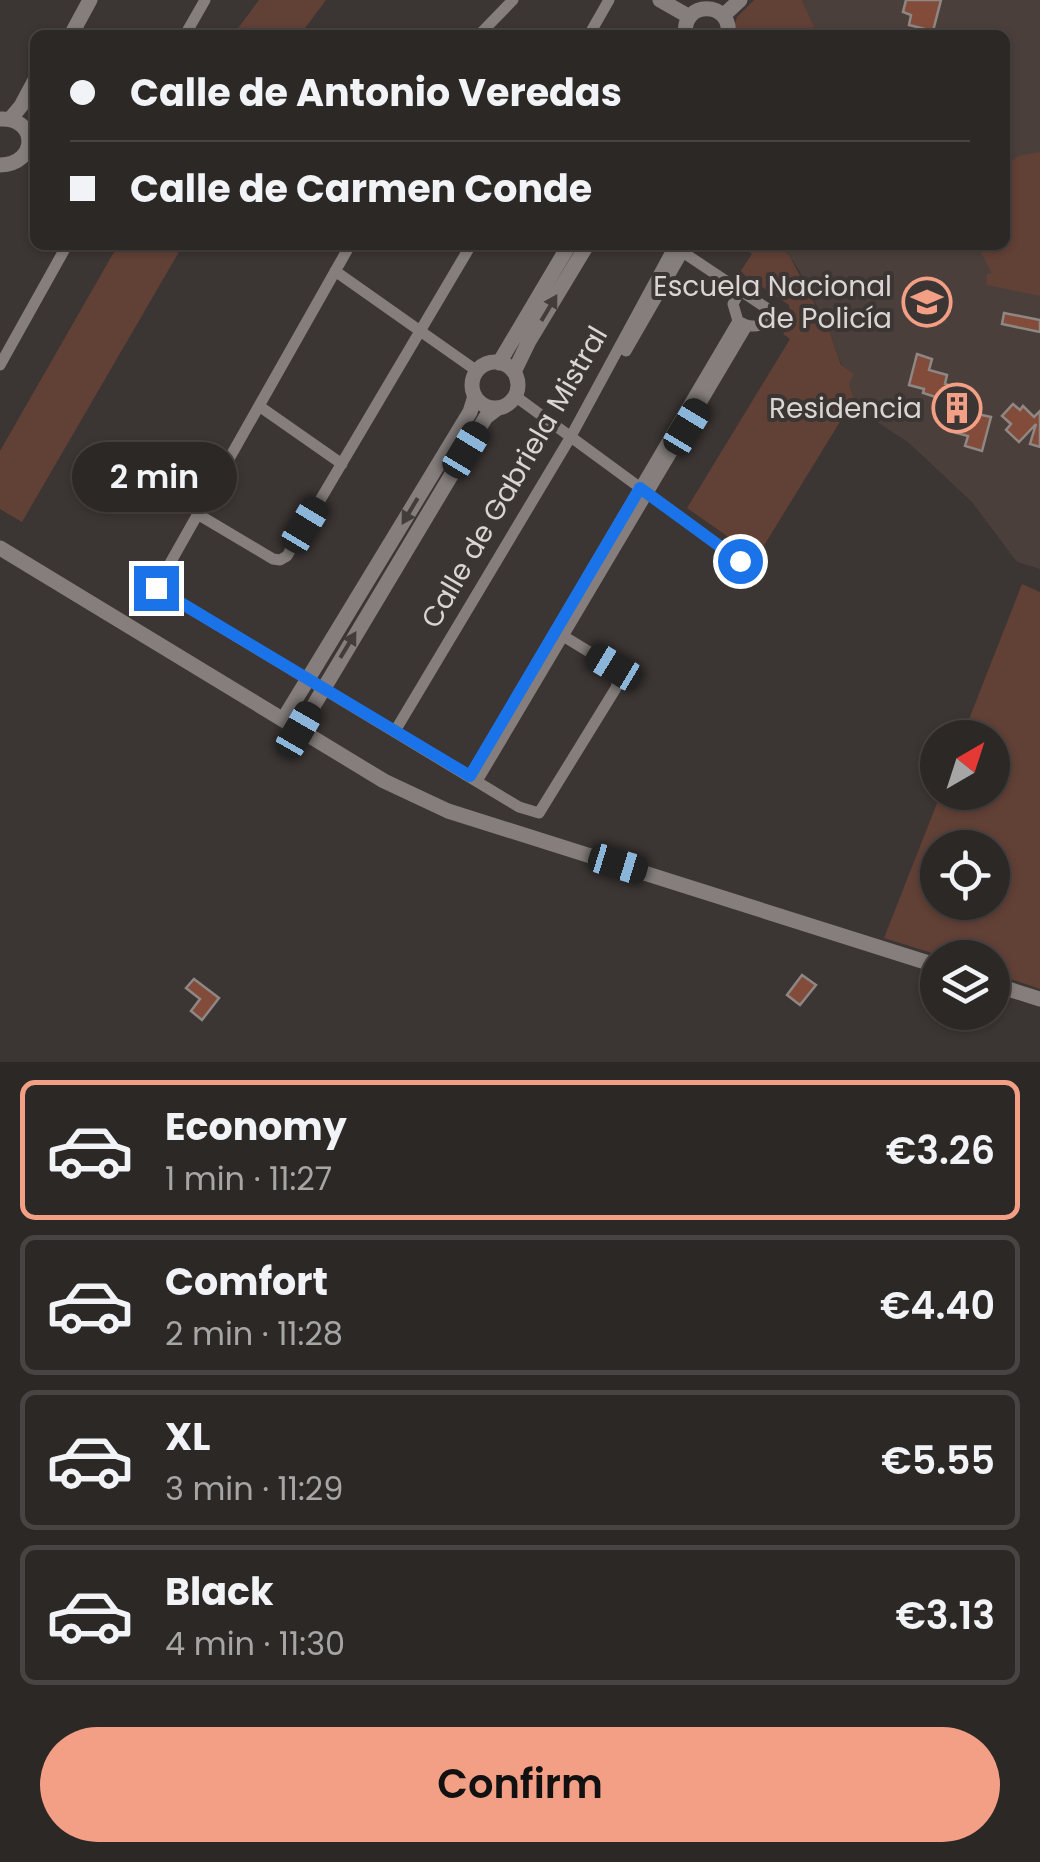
<!DOCTYPE html>
<html lang="en">
<head>
<meta charset="utf-8">
<style>
	body { margin:0; font-family:Poppins,sans-serif; background:#34302e; color:#f1f3f6; height:100vh; display:flex; flex-direction:column; font-size:38px; white-space:nowrap }
	* { box-sizing:border-box; margin:0 }
	p { font-size:32px; color:#a6a6a7 }
	.icon { flex:none; width:55px; height:55px; fill:none; stroke:currentColor; stroke-width:2; stroke-linecap:round; stroke-linejoin:round }
	.map { position:relative; height:1062px; overflow:hidden }
	.details { display:flex; flex-direction:column; background:#2c2826; flex:1 }
	.details>* { flex:none }
	.hud { position:absolute; left:30px; top:30px; width:980px; height:220px; border-radius:15px; box-shadow:0 2px 8px #0004,0 0 0 2px #484443; display:grid; align-content:center; height:220px; padding:0 40px; background:#2c2826 }
	.needle { width:65px; rotate:39deg }
	.buttons { position:absolute; left:920px; top:720px; display:grid; gap:20px }
	.buttons a { display:grid; place-items:center; width:90px; height:90px; border-radius:50%; background:#2c2826; box-shadow:0 2px 8px #0004,0 0 0 2px #484443; font-size:50px }
	.end { position:absolute; width:45px; height:45px; margin:-22px; border:12px solid #1a73e8; background:#fff; box-shadow:0 0 0 5px #fff }
	.from { border-radius:50% }
	.bubble { position:absolute; height:70px; border-radius:35px; background:#2c2826; box-shadow:0 2px 8px #0004,0 0 0 2px #484443; font-size:32px; font-weight:600; line-height:70px; text-align:center }
	.car { position:absolute; width:30px; height:60px; margin:-30px -15px; border-radius:12px; box-shadow:0 0 8px 2px #0007; background:linear-gradient(#222 24%,#8ab4d8 0 40%,#222 0 76%,#8ab4d8 0 86%,#222 0) }
	.hud b { display:flex; align-items:center; gap:35px; height:95px; font-size:38px }
	.hud b+b { border-top:2px solid #484443 }
	.hud i { width:25px; height:25px; background:#f1f3f6 }
	ul { padding:18px 0 0; list-style:none }
	li { display:flex; align-items:center; gap:30px; height:140px; margin:0 20px 15px; padding:0 20px; border:5px solid #484443; border-radius:15px }
	li div { flex:1 }
	li b { display:block; font-size:38px }
	li em { font-style:normal; font-weight:600 }
	li.on { border-color:#f39f85 }
	li>.icon { width:90px; height:90px; stroke-width:1.5 }
	.cta { display:flex; gap:20px; margin-top:auto; padding:20px 40px }
	.cta a { flex:1; height:115px; border-radius:60px; background:#f39f85; color:#111; font-size:40px; font-weight:600; line-height:115px; text-align:center }
	.map>svg:first-child { display:block }
</style>
</head>
<body>
<div class="map">
<svg width="1040" height="1062" viewBox="0 0 1040 1062">
	<rect width="100%" height="100%" fill="#3b3533"/>
	<path fill="#4b3f3b" d="M 802,0 L 1040,0 L 1040,569 L 1017,562 L 972,502 L 909,443 L 877,422 L 854,399 L 830,333 L 800,272 L 789,255 L 778,245 L 1005,245 L 1005,35 L 818,35 Z"/>
	<path fill="#614036" fill-rule="evenodd" d="M 259,0 L 326,0 L 300,35 L 233,35 Z
		M 754,0 L 802,0 L 818,35 L 731,35 L 737,17 Z
		M 1040,152 L 1040,296 L 986,285 L 987,274 L 992,273 L 977,245 L 1005,245 L 1005,165 L 1019,156 Z
		M 118,245 L 183,245 L 22,522 L 0,509 L 0,451 Z
		M 740,245 L 778,245 L 789,255 L 830,333 L 841,365 L 854,374 L 849,384 L 854,399 L 757,557 L 687,508 L 790,339 L 783,334 L 792,323 L 789,305 L 740,272 L 752,254 Z
		M 1022,584 L 1040,592 L 1040,989 L 993,973 L 992,958 L 945,957 L 884,938 L 941,793 L 992,792 L 992,738 L 962,737 ZM 938,848 L 992,848 L 992,902 L 938,902 Z"/>
	<path fill="#834c3a" stroke="#8e8784" stroke-width="2.5" d="M 906,0 L 941,0 L 933,31 L 909,25 L 911,15 L 903,12 Z
		M 1004,313 L 1040,320 L 1040,332 L 1002,324 Z
		M 917,354 L 932,359 L 929,370 L 947,375 L 945,384 L 962,389 L 960,398 L 976,402 L 973,413 L 991,417 L 982,451 L 965,446 L 968,436 L 950,431 L 953,418 L 938,414 L 942,399 L 923,393 L 924,389 L 909,385 Z
		M 1013,404 L 1020,410 L 1023,406 L 1034,417 L 1040,411 L 1040,447 L 1030,444 L 1036,424 L 1019,442 L 1006,430 L 1011,424 L 1002,416 Z
		M 802,975 L 816,985 L 800,1005 L 787,995 Z
		M 194,979 L 219,998 L 202,1020 L 191,1011 L 200,999 L 186,988 Z"/>
	<g fill="none" stroke-linecap="round" stroke-linejoin="round">
		<path stroke="#857e7c" stroke-width="11" d="M 185,35 L 205,0
			M 479,35 L 513,0
			M 589,35 L 609,0
			M 350,245 L 156,588 L 519,807 L 539,813 L 616,688 L 619,676 L 614,667 L 555,631
			M 678,249 L 774,313 C 764,327 752,330 738,321 L 733,304 L 740,291
			M 335,271 L 477,371
			M 626,351 L 683,252
			M 0,365 L 67,245
			M 515,396 L 740,561
			M 259,406 L 342,464
			M 199,515 L 273,559 L 280,560 L 287,556 L 471,245
			M 395,731 L 570,438 L 674,246
			M 470,776 L 738,321
			M 477,781 L 747,326"/>
		<path stroke="#857e7c" stroke-width="15" d="M 660,0 L 688,16
			M 725,14 L 740,0
			M 71,35 L 90,0
			M 686,35 C 680,0 733,0 728,35
			M 11,118 L 21,106 L 35,80
			M 0,119 C 38,117 39,164 0,165
			M472 385a23 23 0 1 1 46 0a23 23 0 1 1-46 0Z
			M 499,363 L 569,245
			M 514,372 L 529,341 L 587,245
			M 0,548 L 384,781 L 448,811 L 938,966
			M 283,720 L 470,412 L 475,396
			M 299,730 L 486,417 L 498,408
			M 992,984 L 1040,999"/>
	</g>
	<defs><path id="oneway-solid" d="M-6-.8H1V-3.2L6.5 0L1 3.2V.8H-6Z" transform="scale(2.5)"/></defs>
	<g fill="#423c3a">
		<use href="#oneway-solid" transform="translate(549 308) rotate(-59)"/>
		<use href="#oneway-solid" transform="translate(410 511) rotate(121)"/>
		<use href="#oneway-solid" transform="translate(348 645) rotate(-59)"/>
	</g>
	<g fill="none" stroke-linecap="round" stroke-linejoin="round">
		<path stroke="#1a73e8" stroke-width="12" d="M 156,588 L 470,776 L 640,488 L 740,561"/>
	</g>
	<defs>
		<g id="university-ring" transform="scale(2.5)"><circle r="9.5" fill="#3b3533" stroke="#f39f85" stroke-width="1.5"/><path d="M0-5L7-2L0 1L-7-2ZM-4 1L0 2.5L4 1V4Q0 6-4 4Z" fill="#f39f85"/></g>
		<g id="building-ring" transform="scale(2.5)"><circle r="9.5" fill="#3b3533" stroke="#f39f85" stroke-width="1.5"/><path d="M-4-6H4V6H1V3H-1V6H-4ZM-2.5-4.3h1.7v1.8h-1.7ZM.8-4.3h1.7v1.8H.8ZM-2.5-1h1.7V.8h-1.7ZM.8-1h1.7V.8H.8Z" fill="#f39f85"/></g>
	</defs>
	<g fill-rule="evenodd">
		<use href="#university-ring" x="927" y="302"/>
		<use href="#building-ring" x="957" y="408"/>
	</g>
	<g text-anchor="middle" stroke-width="8" stroke-linejoin="round" paint-order="stroke">
		<g font-size="28" fill="#d9d5d4" stroke="#3b3533" text-anchor="end">
			<text x="892" y="296">Escuela Nacional<tspan x="892" dy="32">de Policía</tspan></text>
			<text x="922" y="418">Residencia</text>
		</g>
		<g font-size="28" fill="#d9d5d4" stroke="#3b3533">
			<text transform="translate(514 477) rotate(-60)" y="10">Calle de Gabriela Mistral</text>
		</g>
	</g>
</svg>
<div class="buttons">
<a><svg class="needle" viewBox="-14 -14 28 28"><path d="M0-13l5 13h-10z" fill="#e53935"/><path d="M0 13l5-13h-10z" fill="#a6a6a7"/></svg></a>
<a><svg class="icon" aria-label="locate" viewBox="0 0 24 24"><circle cx="12" cy="12" r="6"/><path d="M12 2v4M12 18v4M2 12h4M18 12h4"/></svg></a>
<a><svg class="icon" aria-label="layers" viewBox="0 0 24 24"><path d="M12 4l9 5-9 5-9-5zM3 14l9 5 9-5"/></svg></a>
</div>
<i class="end from" style="left:740px;top:561px"></i>
<i class="end" style="left:156px;top:588px"></i>
<div class="bubble" style="left:72px;top:442px;width:165px">2 min</div>
<i class="car" style="left:687px;top:427px;rotate:31deg"></i>
<i class="car" style="left:466px;top:450px;rotate:31deg"></i>
<i class="car" style="left:305px;top:525px;rotate:31deg"></i>
<i class="car" style="left:614px;top:667px;rotate:301deg"></i>
<i class="car" style="left:299px;top:730px;rotate:30deg"></i>
<i class="car" style="left:618px;top:864px;rotate:107deg"></i>
<div class="hud">
<b><i class="from"></i>Calle de Antonio Veredas</b>
<b><i></i>Calle de Carmen Conde</b>
</div>
</div>
<section class="details">
<ul>
<li class="on"><svg class="icon" aria-label="car" viewBox="0 0 24 24"><path d="M5 17H2v-5l4-1 3-4h7l3 4 3 1v5h-3M9 17h6M6 11h13"/><circle cx="7" cy="17" r="2"/><circle cx="17" cy="17" r="2"/></svg><div><b>Economy</b><p>1 min · 11:27</p></div><em>€3.26</em></li>
<li><svg class="icon" aria-label="car" viewBox="0 0 24 24"><path d="M5 17H2v-5l4-1 3-4h7l3 4 3 1v5h-3M9 17h6M6 11h13"/><circle cx="7" cy="17" r="2"/><circle cx="17" cy="17" r="2"/></svg><div><b>Comfort</b><p>2 min · 11:28</p></div><em>€4.40</em></li>
<li><svg class="icon" aria-label="car" viewBox="0 0 24 24"><path d="M5 17H2v-5l4-1 3-4h7l3 4 3 1v5h-3M9 17h6M6 11h13"/><circle cx="7" cy="17" r="2"/><circle cx="17" cy="17" r="2"/></svg><div><b>XL</b><p>3 min · 11:29</p></div><em>€5.55</em></li>
<li><svg class="icon" aria-label="car" viewBox="0 0 24 24"><path d="M5 17H2v-5l4-1 3-4h7l3 4 3 1v5h-3M9 17h6M6 11h13"/><circle cx="7" cy="17" r="2"/><circle cx="17" cy="17" r="2"/></svg><div><b>Black</b><p>4 min · 11:30</p></div><em>€3.13</em></li>
</ul>
<div class="cta"><a>Confirm</a></div>
</section>
</body>
</html>
